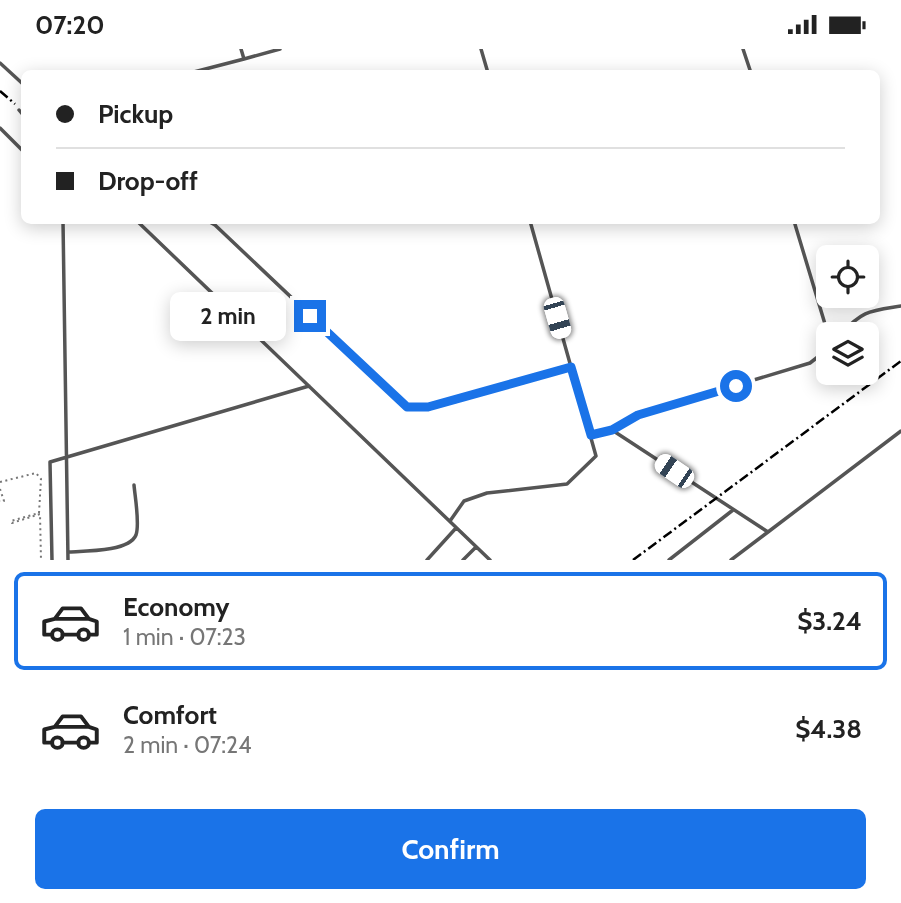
<!DOCTYPE html>
<html lang="en">
<head>
<meta charset="utf-8">
<style>
	body { margin:0; font-family:Cabin,sans-serif; background:#f6f6f6; color:#222; height:100vh; display:flex; flex-direction:column; font-size:26px; white-space:nowrap }
	* { box-sizing:border-box; margin:0 }
	p { font-size:23px; color:#767676 }
	.icon { flex:none; width:38px; height:38px; fill:none; stroke:currentColor; stroke-width:2; stroke-linecap:round; stroke-linejoin:round }
	.map { position:relative; height:511px; overflow:hidden }
	.panel { display:flex; flex-direction:column; background:#fff; flex:1 }
	.panel>* { flex:none }
	.banner { position:absolute; left:21px; top:21px; width:859px; height:154px; border-radius:10px; box-shadow:0 4px 18px #0003; display:grid; align-content:center; height:154px; padding:0 35px; background:#fff }
	.controls { position:absolute; left:816px; top:196px; display:grid; gap:14px }
	.controls a { display:grid; place-items:center; width:63px; height:63px; border-radius:10px; background:#fff; box-shadow:0 4px 18px #0003; font-size:35px }
	.end { position:absolute; width:32px; height:32px; margin:-16px; border:9px solid #1a73e8; background:#fff; box-shadow:0 0 0 4px #fff }
	.from { border-radius:50% }
	.bubble { position:absolute; height:49px; border-radius:10px; background:#fff; box-shadow:0 4px 18px #0003; font-size:23px; font-weight:700; line-height:49px; text-align:center }
	.car { position:absolute; width:21px; height:42px; margin:-21px -10px; border-radius:9px; box-shadow:0 0 5px 2px #0007; background:linear-gradient(#fff 24%,#345 0 40%,#fff 0 76%,#345 0 86%,#fff 0) }
	.banner b { display:flex; align-items:center; gap:24px; height:66px; font-size:26px }
	.banner b+b { border-top:2px solid #e0e0e0 }
	.banner i { width:18px; height:18px; background:#222 }
	ul { padding:12px 0 0; list-style:none }
	li { display:flex; align-items:center; gap:21px; height:98px; margin:0 14px 10px; padding:0 21px; border:4px solid transparent; border-radius:10px }
	li div { flex:1 }
	li b { display:block; font-size:26px }
	li em { font-style:normal; font-weight:700 }
	li.selected { border-color:#1a73e8 }
	li>.icon { width:63px; height:63px; stroke-width:1.5 }
	.action { display:flex; gap:14px; margin-top:auto; padding:14px 35px }
	.action a { flex:1; height:80px; border-radius:10px; background:#1a73e8; color:#fff; font-size:28px; font-weight:700; line-height:80px; text-align:center }
	.status { display:flex; justify-content:space-between; align-items:center; height:49px; padding:0 35px; background:#fff; direction:ltr }
	.status svg { height:19px; fill:currentColor }
	.map>svg:first-child { display:block }
</style>
</head>
<body>
<div class="status"><b>07:20</b><svg viewBox="0 0 49 12"><path d="M0 12V9h3v3zM5 12V6h3v6zM10 12V3h3v9zM15 12V0h3v12zM26 1h20v11H26zM47 4h2v5h-2z"/></svg></div>
<div class="map">
<svg width="901" height="511" viewBox="0 0 901 511">
	<rect width="100%" height="100%" fill="#fff"/>
	<g fill="none" stroke-linecap="round" stroke-linejoin="round">
		<path stroke="#777" stroke-width="2" stroke-dasharray="2 3.5" stroke-linecap="butt" d="M 0,433 L 36,424 L 41,430 L 39,464 L 11,472 L 12,474 L 40,465 L 41,511
			M 0,440 L 4,452 L 0,452"/>
		<path stroke="#555" stroke-width="3.5" d="M 241,0 L 244,10 L 280,0
			M 481,0 L 488,24
			M 743,0 L 751,24
			M 0,14 L 24,36
			M 190,24 L 244,10
			M 19,61 L 24,67
			M 0,79 L 24,103
			M 63,172 L 68,511
			M 137,172 L 490,511
			M 174,172 L 180,172
			M 208,172 L 215,176 L 407,358 L 428,358 L 571,318
			M 794,172 L 828,285
			M 841,285 C 863,261 870,262 901,257
			M 612,381 L 638,366 L 810,314 L 828,300
			M 591,386 L 612,381 L 768,483 L 901,382
			M 450,472 L 464,452 L 487,444 L 567,435 L 596,407 L 530,172
			M 68,503 C 84,502 129,503 136,486 C 140,475 135,448 134,436
			M 52,511 L 50,413 L 309,337
			M 427,511 L 456,479
			M 463,511 L 476,498
			M 669,511 L 733,461
			M 731,511 L 768,483"/>
		<path stroke="#000" stroke-width="2.5" stroke-dasharray="10 3.5 2 3.5" stroke-linecap="butt" d="M 0,42 L 15,55
			M 633,511 L 901,312"/>
	</g>
	<g fill="none" stroke-linecap="round" stroke-linejoin="round">
		<path stroke="#1a73e8" stroke-width="9" d="M 310,267 L 407,358 L 428,358 L 571,318 L 591,386 L 612,381 L 638,366 L 736,337"/>
	</g>
</svg>
<div class="controls">
<a><svg class="icon" aria-label="locate" viewBox="0 0 24 24"><circle cx="12" cy="12" r="6"/><path d="M12 2v4M12 18v4M2 12h4M18 12h4"/></svg></a>
<a><svg class="icon" aria-label="layers" viewBox="0 0 24 24"><path d="M12 4l9 5-9 5-9-5zM3 14l9 5 9-5"/></svg></a>
</div>
<i class="end from" style="left:736px;top:337px"></i>
<i class="end" style="left:310px;top:267px"></i>
<div class="bubble" style="left:170px;top:243px;width:116px">2 min</div>
<i class="car" style="left:557px;top:269px;rotate:164deg"></i>
<i class="car" style="left:674px;top:422px;rotate:304deg"></i>
<div class="banner">
<b><i class="from"></i>Pickup</b>
<b><i></i>Drop-off</b>
</div>
</div>
<section class="panel">
<ul>
<li class="selected"><svg class="icon" aria-label="car" viewBox="0 0 24 24"><path d="M5 17H2v-5l4-1 3-4h7l3 4 3 1v5h-3M9 17h6M6 11h13"/><circle cx="7" cy="17" r="2"/><circle cx="17" cy="17" r="2"/></svg><div><b>Economy</b><p>1 min · 07:23</p></div><em>$3.24</em></li>
<li><svg class="icon" aria-label="car" viewBox="0 0 24 24"><path d="M5 17H2v-5l4-1 3-4h7l3 4 3 1v5h-3M9 17h6M6 11h13"/><circle cx="7" cy="17" r="2"/><circle cx="17" cy="17" r="2"/></svg><div><b>Comfort</b><p>2 min · 07:24</p></div><em>$4.38</em></li>
</ul>
<div class="action"><a>Confirm</a></div>
</section>
</body>
</html>
